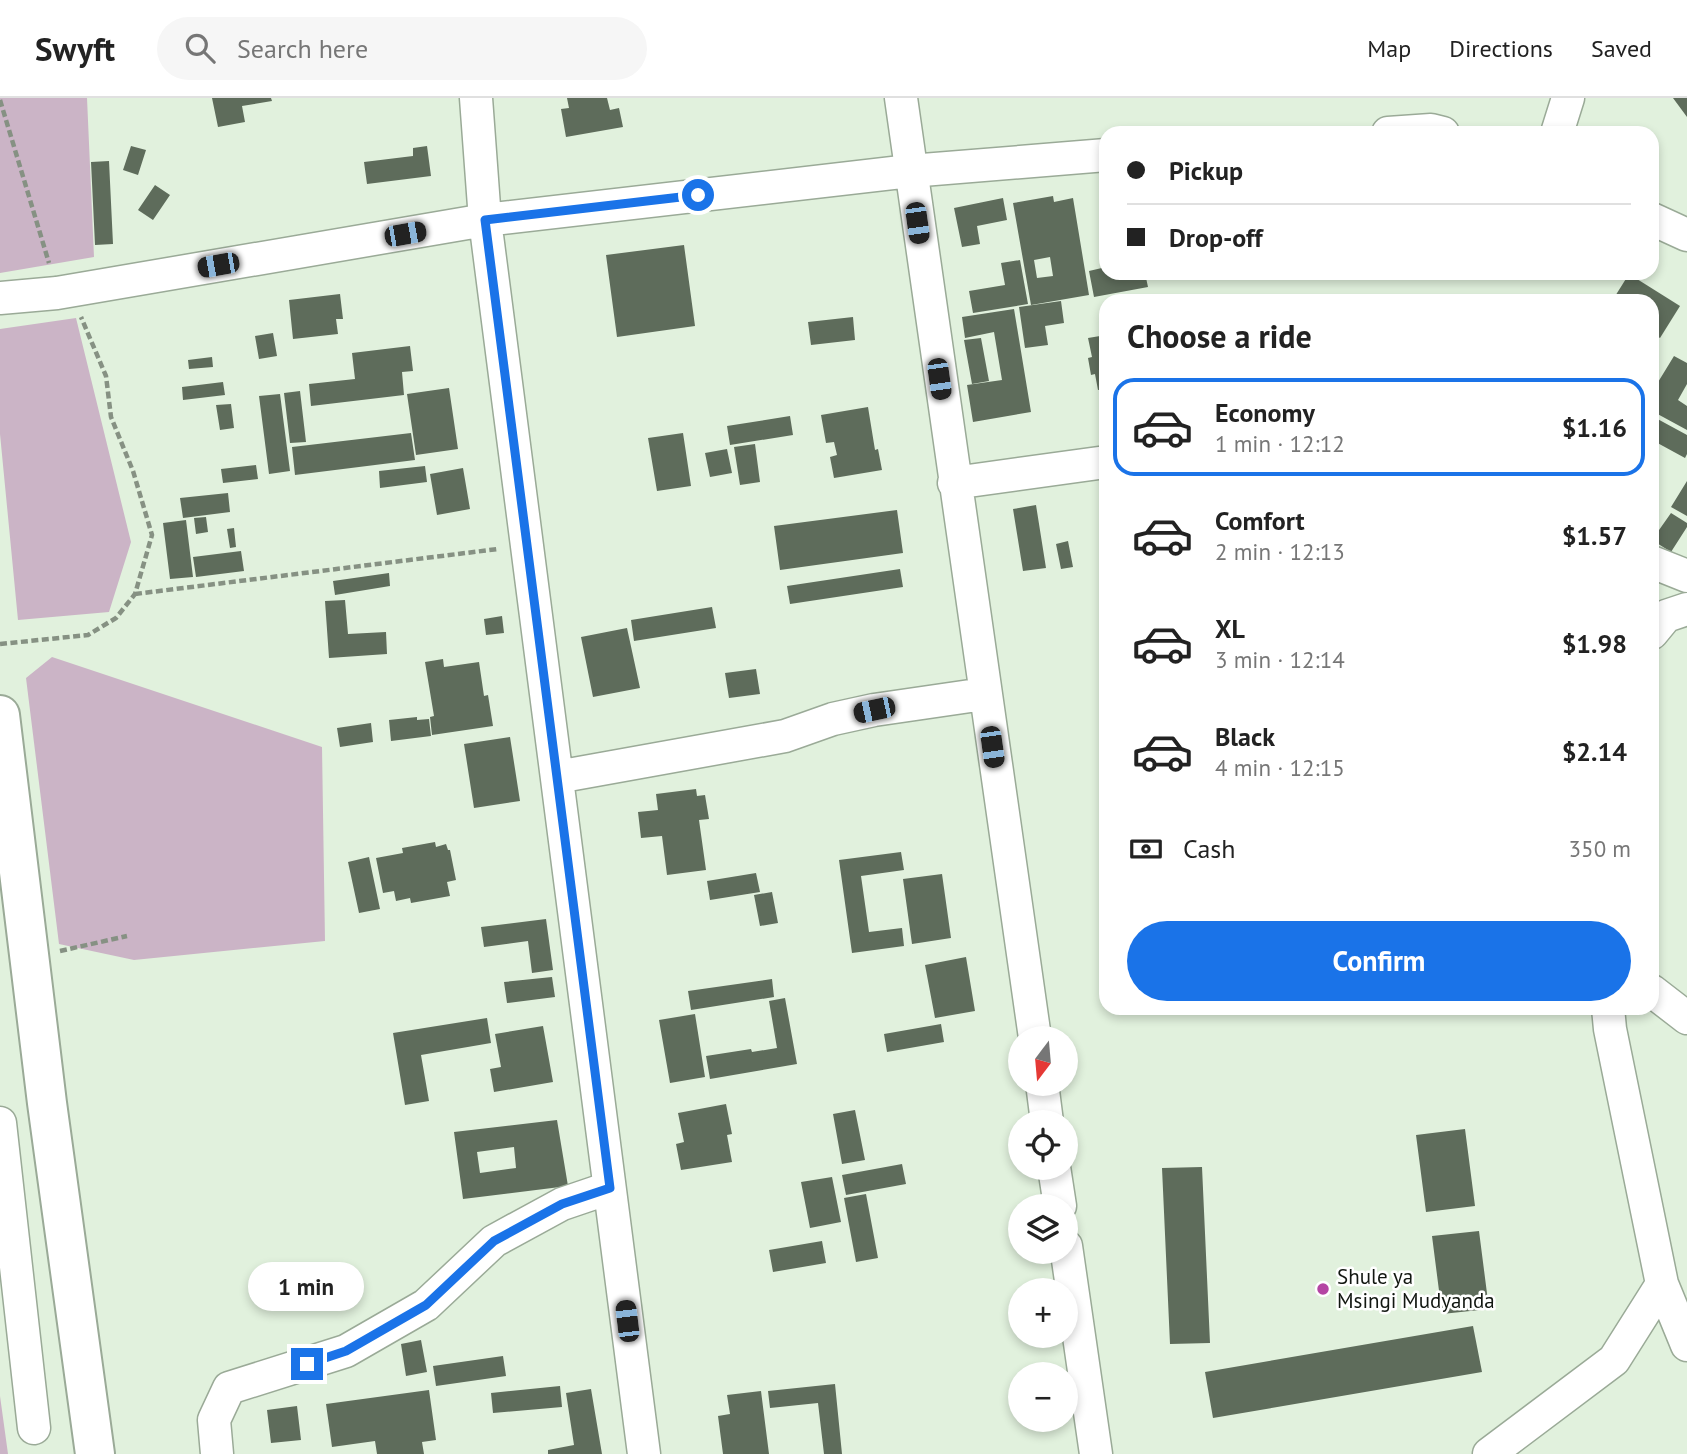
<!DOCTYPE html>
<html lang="en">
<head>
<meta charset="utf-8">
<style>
	body { margin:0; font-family:"PT Sans",sans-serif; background:#f6f6f6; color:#222; height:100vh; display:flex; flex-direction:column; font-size:26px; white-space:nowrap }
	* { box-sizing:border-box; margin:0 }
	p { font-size:23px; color:#767676 }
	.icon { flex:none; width:38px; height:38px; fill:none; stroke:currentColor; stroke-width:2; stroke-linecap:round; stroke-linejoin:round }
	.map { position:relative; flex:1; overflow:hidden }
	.details { position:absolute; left:1099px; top:196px; width:560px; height:721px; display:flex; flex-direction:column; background:#fff; border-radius:21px; box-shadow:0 4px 10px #0003 }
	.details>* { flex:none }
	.guide { position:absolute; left:1099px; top:28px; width:560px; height:154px; border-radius:21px; box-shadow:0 4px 10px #0003; display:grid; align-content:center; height:154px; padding:0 28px; background:#fff }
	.needle { width:46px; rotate:196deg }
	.tools { position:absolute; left:1008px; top:928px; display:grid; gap:14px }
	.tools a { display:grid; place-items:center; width:70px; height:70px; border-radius:50%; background:#fff; box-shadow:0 4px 10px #0003; font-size:35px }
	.end { position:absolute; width:32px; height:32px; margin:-16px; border:9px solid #1a73e8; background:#fff; box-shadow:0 0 0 4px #fff }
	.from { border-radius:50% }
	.bubble { position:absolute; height:49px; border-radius:24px; background:#fff; box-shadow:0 4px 10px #0003; font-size:23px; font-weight:600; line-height:49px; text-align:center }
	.car { position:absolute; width:21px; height:42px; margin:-21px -10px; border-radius:9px; box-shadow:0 0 5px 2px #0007; background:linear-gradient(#222 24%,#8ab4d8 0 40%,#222 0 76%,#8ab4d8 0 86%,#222 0) }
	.guide b { display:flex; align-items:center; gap:24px; height:66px; font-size:26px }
	.guide b+b { border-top:2px solid #e0e0e0 }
	.guide i { width:18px; height:18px; background:#222 }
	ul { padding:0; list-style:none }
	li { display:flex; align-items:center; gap:21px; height:98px; margin:0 14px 10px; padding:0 14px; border:4px solid transparent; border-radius:21px }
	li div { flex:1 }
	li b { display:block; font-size:26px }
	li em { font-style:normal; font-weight:600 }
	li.active { border-color:#1a73e8 }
	li>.icon { width:63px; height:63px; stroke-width:1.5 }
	h2 { padding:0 28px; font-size:32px; line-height:84px }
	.pay { display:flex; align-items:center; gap:18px; height:77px; padding:0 28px; font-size:26px }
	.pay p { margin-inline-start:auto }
	.primary-button { display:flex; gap:14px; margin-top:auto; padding:14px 28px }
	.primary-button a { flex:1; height:80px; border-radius:42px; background:#1a73e8; color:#fff; font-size:28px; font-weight:600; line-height:80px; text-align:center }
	header { display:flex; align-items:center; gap:42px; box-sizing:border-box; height:98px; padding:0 35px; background:#fff; border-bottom:2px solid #e0e0e0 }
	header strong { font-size:33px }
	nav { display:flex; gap:38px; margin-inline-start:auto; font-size:24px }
	.search { width:490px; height:63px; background:#f6f6f6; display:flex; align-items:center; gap:18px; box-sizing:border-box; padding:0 24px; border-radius:38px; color:#767676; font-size:26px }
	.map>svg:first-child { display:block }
</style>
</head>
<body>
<header>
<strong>Swyft</strong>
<div class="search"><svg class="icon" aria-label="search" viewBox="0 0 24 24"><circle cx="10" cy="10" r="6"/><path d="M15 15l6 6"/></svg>Search here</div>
<nav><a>Map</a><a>Directions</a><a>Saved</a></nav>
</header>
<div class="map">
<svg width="1687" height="1356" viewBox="0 0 1687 1356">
	<rect width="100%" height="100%" fill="#e1f1dd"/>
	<path fill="#cbb4c6" d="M 0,0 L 87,0 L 94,159 L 0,175 Z
		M 76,220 L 131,444 L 109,514 L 18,522 L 0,336 L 0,231 Z
		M 52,559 L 322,649 L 325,843 L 134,862 L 59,846 L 26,580 Z
		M 0,1298 L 8,1356 L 0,1356 Z"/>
	<path fill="#5e6c5b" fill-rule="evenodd" d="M 212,0 L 271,0 L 272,3 L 242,8 L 245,24 L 218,29 Z
		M 567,0 L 607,0 L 610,12 L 619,10 L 623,29 L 566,39 L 561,11 L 569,10 Z
		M 1673,0 L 1687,0 L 1687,19 Z
		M 131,48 L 146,52 L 138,77 L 123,72 Z
		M 427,48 L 431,78 L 367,86 L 364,64 L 413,58 L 413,50 Z
		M 109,63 L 113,146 L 95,147 L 91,64 Z
		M 155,87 L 170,97 L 153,122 L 138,112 Z
		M 1053,98 L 1054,104 L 1073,100 L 1089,197 L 1031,207 L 1013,105 ZM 1050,159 L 1053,178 L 1037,180 L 1034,162 Z
		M 1003,100 L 1007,122 L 977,128 L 980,146 L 962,149 L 954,110 Z
		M 684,147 L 695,228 L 617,239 L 606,157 Z
		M 1020,162 L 1028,206 L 973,215 L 969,193 L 1005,187 L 1001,165 Z
		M 1106,169 L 1106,175 L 1145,175 L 1148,189 L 1094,199 L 1089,173 Z
		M 1235,175 L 1263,175 L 1263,176 L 1236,181 Z
		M 1629,176 L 1680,208 L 1660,240 L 1652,235 L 1652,203 L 1612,203 Z
		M 340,196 L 343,221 L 336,221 L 338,236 L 293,241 L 289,202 Z
		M 1061,203 L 1064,225 L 1045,228 L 1048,247 L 1025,250 L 1019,209 Z
		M 1014,211 L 1031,314 L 973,324 L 967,287 L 1002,282 L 994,234 L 965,240 L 962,219 Z
		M 853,219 L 855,242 L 811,247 L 808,224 Z
		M 273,235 L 277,258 L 259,261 L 255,238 Z
		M 1106,237 L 1106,291 L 1098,292 L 1095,276 L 1091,277 L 1088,260 L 1092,259 L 1088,240 Z
		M 981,240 L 989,283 L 972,286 L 964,242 Z
		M 410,248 L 413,273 L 402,274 L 404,297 L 311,308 L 309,286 L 355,281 L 352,255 Z
		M 1674,258 L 1687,265 L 1687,286 L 1678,302 L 1687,308 L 1687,332 L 1652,313 L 1652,294 Z
		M 212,259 L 213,269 L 189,271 L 188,262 Z
		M 223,284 L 225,297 L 183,302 L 182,289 Z
		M 449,290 L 458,351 L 416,357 L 407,296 Z
		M 300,293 L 306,344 L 290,345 L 284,295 Z
		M 280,296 L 290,373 L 269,376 L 259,298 Z
		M 231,306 L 234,330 L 220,332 L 216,307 Z
		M 868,309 L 875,352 L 878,351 L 882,372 L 834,380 L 830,359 L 837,357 L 834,344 L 826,345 L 821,317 Z
		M 790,318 L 793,337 L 730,347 L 727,328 Z
		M 1652,318 L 1687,337 L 1687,356 L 1685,360 L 1652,342 Z
		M 411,335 L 415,362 L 295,377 L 292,349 Z
		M 683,335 L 691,388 L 657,393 L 648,340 Z
		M 755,346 L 760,384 L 740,387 L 734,349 Z
		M 727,351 L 732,375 L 710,379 L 705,355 Z
		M 256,367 L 258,381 L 223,385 L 221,371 Z
		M 425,368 L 427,384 L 380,390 L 379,373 Z
		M 463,370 L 470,411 L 437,417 L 430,376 Z
		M 1687,383 L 1687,418 L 1671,409 Z
		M 228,395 L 230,414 L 183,420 L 180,400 Z
		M 1036,407 L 1046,470 L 1023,473 L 1013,411 Z
		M 897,412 L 903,455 L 780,472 L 774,428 Z
		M 1671,415 L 1687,425 L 1687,429 L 1671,454 L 1652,442 Z
		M 206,419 L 208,434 L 196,436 L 194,420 Z
		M 186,422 L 193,479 L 170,481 L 163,425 Z
		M 234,430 L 236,449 L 230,450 L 227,431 Z
		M 1068,443 L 1073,469 L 1061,471 L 1056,446 Z
		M 241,453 L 244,473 L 196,479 L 193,459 Z
		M 900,471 L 903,489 L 790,506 L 787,488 Z
		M 389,475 L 390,488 L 335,497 L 333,483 Z
		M 345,502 L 348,536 L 386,534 L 387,556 L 329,560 L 325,503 Z
		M 712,509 L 716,530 L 634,543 L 631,522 Z
		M 502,518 L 504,535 L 486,537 L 484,521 Z
		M 627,530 L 640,590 L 593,599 L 581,539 Z
		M 443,561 L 444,569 L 479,564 L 484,598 L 488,597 L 493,628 L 432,637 L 430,619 L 434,618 L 425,564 Z
		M 756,571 L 760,596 L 729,600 L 725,575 Z
		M 417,619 L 417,622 L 429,621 L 431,638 L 391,643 L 389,622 Z
		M 371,625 L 373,644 L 340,649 L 337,630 Z
		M 510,639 L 520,703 L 474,710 L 464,646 Z
		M 696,691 L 697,698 L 705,697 L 709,721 L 699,722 L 706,772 L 667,777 L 662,738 L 641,740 L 638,714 L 658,712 L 656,696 Z
		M 435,744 L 436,749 L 446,746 L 448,752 L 450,752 L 456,782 L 447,784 L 450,798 L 411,805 L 410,800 L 396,803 L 394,793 L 383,795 L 376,760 L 403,755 L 402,750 Z
		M 901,754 L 904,772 L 861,778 L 869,834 L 902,830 L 904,848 L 852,855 L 839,762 Z
		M 369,759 L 380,811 L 359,815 L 348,764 Z
		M 756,775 L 760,794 L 710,802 L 707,783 Z
		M 942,776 L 951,840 L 912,846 L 903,781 Z
		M 772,794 L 778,825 L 760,828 L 754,797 Z
		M 546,821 L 553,872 L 532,875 L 528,843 L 484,849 L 481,829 Z
		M 966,859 L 975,913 L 935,920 L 925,867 Z
		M 552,879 L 555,899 L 507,905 L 504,884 Z
		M 772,881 L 774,899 L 691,912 L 688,893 Z
		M 785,900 L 797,966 L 710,981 L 706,958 L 751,951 L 752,954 L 777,950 L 769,903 Z
		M 695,916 L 705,979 L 670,985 L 659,922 Z
		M 487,920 L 491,945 L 421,957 L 429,1003 L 405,1007 L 393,935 Z
		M 941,926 L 944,944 L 887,954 L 884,936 Z
		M 543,928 L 553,984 L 494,994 L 490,971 L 501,969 L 495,936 Z
		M 726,1006 L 732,1036 L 727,1037 L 732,1064 L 681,1072 L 676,1046 L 684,1044 L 678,1015 Z
		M 855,1012 L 865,1062 L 842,1066 L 833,1016 Z
		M 557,1022 L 568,1088 L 463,1101 L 454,1034 ZM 514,1049 L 516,1070 L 480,1075 L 477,1054 Z
		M 1465,1031 L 1475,1108 L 1426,1114 L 1416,1037 Z
		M 902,1066 L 906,1086 L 846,1097 L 842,1077 Z
		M 1202,1069 L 1210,1245 L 1170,1246 L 1162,1070 Z
		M 832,1079 L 841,1124 L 810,1130 L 801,1084 Z
		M 866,1096 L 878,1160 L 856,1164 L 844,1100 Z
		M 1479,1133 L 1489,1211 L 1442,1216 L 1432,1138 Z
		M 822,1143 L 826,1165 L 773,1174 L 769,1152 Z
		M 1473,1228 L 1482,1274 L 1213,1320 L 1205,1274 Z
		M 421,1242 L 427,1274 L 406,1278 L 401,1246 Z
		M 503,1258 L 506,1278 L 436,1288 L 433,1268 Z
		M 835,1286 L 842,1356 L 824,1356 L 818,1305 L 770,1310 L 768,1293 Z
		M 560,1288 L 562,1309 L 493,1315 L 491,1295 Z
		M 591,1291 L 602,1356 L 548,1356 L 548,1352 L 574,1347 L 566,1295 Z
		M 429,1292 L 436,1342 L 422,1344 L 424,1356 L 377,1356 L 375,1343 L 332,1349 L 326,1306 Z
		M 761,1293 L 769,1356 L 723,1356 L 718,1318 L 730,1316 L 727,1297 Z
		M 297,1308 L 301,1342 L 271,1345 L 267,1312 Z"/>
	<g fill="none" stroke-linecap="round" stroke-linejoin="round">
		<g stroke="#9aaa97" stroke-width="35">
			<path id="minor" d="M 476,0 L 485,122 L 644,1356
				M 901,0 L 1035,940
				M 1388,35 L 1431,32 L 1443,35
				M 1557,35 L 1568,0
				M 1652,121 L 1687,137
				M 0,200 L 57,195 L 485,122 L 910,73 L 1106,57
				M 954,385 L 1106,364
				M 1652,464 L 1687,478
				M 1652,535 L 1666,518 L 1687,511
				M 557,679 L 785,638 L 833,621 L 874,612 L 984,596
				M 1652,893 L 1687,920
				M 1608,910 L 1610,931 L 1662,1186 L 1687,1247
				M 1042,985 L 1047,1024
				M 0,1025 L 34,1330
				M 1054,1069 L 1060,1108
				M 1066,1148 L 1096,1356
				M 217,1356 L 214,1322 L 229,1290 L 346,1253 L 426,1207 L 494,1143 L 562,1106 L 609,1090
				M 1489,1356 L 1614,1262 L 1662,1186"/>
		</g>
		<g stroke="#9aaa97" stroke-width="42">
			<path id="trunk" d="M 0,617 L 47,1005 L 95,1356"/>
		</g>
		<path stroke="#869183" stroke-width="4.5" stroke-dasharray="7 3.5" stroke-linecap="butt" d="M 0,2 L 49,165
			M 135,496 L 498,451
			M 0,546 L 88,537 L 116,520 L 135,496 L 152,437 L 133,373 L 111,319 L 106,278 L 81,219
			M 60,853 L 127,838"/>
		<use href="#minor" stroke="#fff" stroke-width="32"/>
		<use href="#trunk" stroke="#fff" stroke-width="38"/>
	</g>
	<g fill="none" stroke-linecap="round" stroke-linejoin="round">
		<path stroke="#1a73e8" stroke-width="9" d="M 307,1266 L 346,1253 L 426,1207 L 494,1143 L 562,1106 L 610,1090 L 485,122 L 698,97"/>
	</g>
	<circle fill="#b445a3" stroke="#fff" stroke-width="2.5" cx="1323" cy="1191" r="7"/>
	<g text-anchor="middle" stroke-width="5" stroke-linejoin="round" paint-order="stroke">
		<g font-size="21" fill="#121711" stroke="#fff" text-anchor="start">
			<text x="1337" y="1186">Shule ya<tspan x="1337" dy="24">Msingi Mudyanda</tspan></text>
		</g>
	</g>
</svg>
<div class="tools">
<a><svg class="needle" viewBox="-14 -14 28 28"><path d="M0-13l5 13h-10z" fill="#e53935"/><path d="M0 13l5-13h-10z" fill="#767676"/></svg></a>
<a><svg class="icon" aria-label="locate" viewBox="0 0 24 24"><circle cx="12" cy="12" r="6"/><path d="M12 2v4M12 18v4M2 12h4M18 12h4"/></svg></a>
<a><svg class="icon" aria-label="layers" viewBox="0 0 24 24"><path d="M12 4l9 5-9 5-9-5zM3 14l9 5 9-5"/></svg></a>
<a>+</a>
<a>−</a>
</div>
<i class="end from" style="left:698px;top:97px"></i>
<i class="end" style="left:307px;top:1266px"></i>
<div class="bubble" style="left:248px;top:1164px;width:116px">1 min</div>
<i class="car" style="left:917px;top:125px;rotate:172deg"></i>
<i class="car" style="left:405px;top:136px;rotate:80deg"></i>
<i class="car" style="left:218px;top:167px;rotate:260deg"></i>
<i class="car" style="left:939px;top:281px;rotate:172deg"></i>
<i class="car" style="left:874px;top:612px;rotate:258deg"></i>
<i class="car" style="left:992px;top:649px;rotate:172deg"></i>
<i class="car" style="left:627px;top:1223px;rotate:353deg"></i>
<div class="guide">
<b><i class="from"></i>Pickup</b>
<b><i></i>Drop-off</b>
</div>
<section class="details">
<h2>Choose a ride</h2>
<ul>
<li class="active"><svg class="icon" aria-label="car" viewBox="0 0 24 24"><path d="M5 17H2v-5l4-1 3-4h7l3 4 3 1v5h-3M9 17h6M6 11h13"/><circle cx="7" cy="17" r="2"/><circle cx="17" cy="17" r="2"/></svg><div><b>Economy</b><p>1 min · 12:12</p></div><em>$1.16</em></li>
<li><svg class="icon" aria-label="car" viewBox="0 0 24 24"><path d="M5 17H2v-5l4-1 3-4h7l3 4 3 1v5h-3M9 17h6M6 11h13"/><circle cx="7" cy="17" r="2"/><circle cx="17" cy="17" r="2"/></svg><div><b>Comfort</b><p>2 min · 12:13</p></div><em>$1.57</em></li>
<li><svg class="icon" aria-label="car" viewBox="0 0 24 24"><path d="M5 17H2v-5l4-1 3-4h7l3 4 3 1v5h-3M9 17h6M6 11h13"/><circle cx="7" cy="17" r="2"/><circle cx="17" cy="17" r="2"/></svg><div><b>XL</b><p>3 min · 12:14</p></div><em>$1.98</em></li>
<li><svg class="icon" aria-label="car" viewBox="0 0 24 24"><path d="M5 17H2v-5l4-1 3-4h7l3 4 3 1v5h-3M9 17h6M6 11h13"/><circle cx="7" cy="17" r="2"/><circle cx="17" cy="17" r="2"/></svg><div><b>Black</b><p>4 min · 12:15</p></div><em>$2.14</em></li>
</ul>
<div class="pay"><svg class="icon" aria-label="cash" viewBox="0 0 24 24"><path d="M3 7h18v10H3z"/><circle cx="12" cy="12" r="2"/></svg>Cash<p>350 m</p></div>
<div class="primary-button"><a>Confirm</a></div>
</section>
</div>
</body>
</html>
